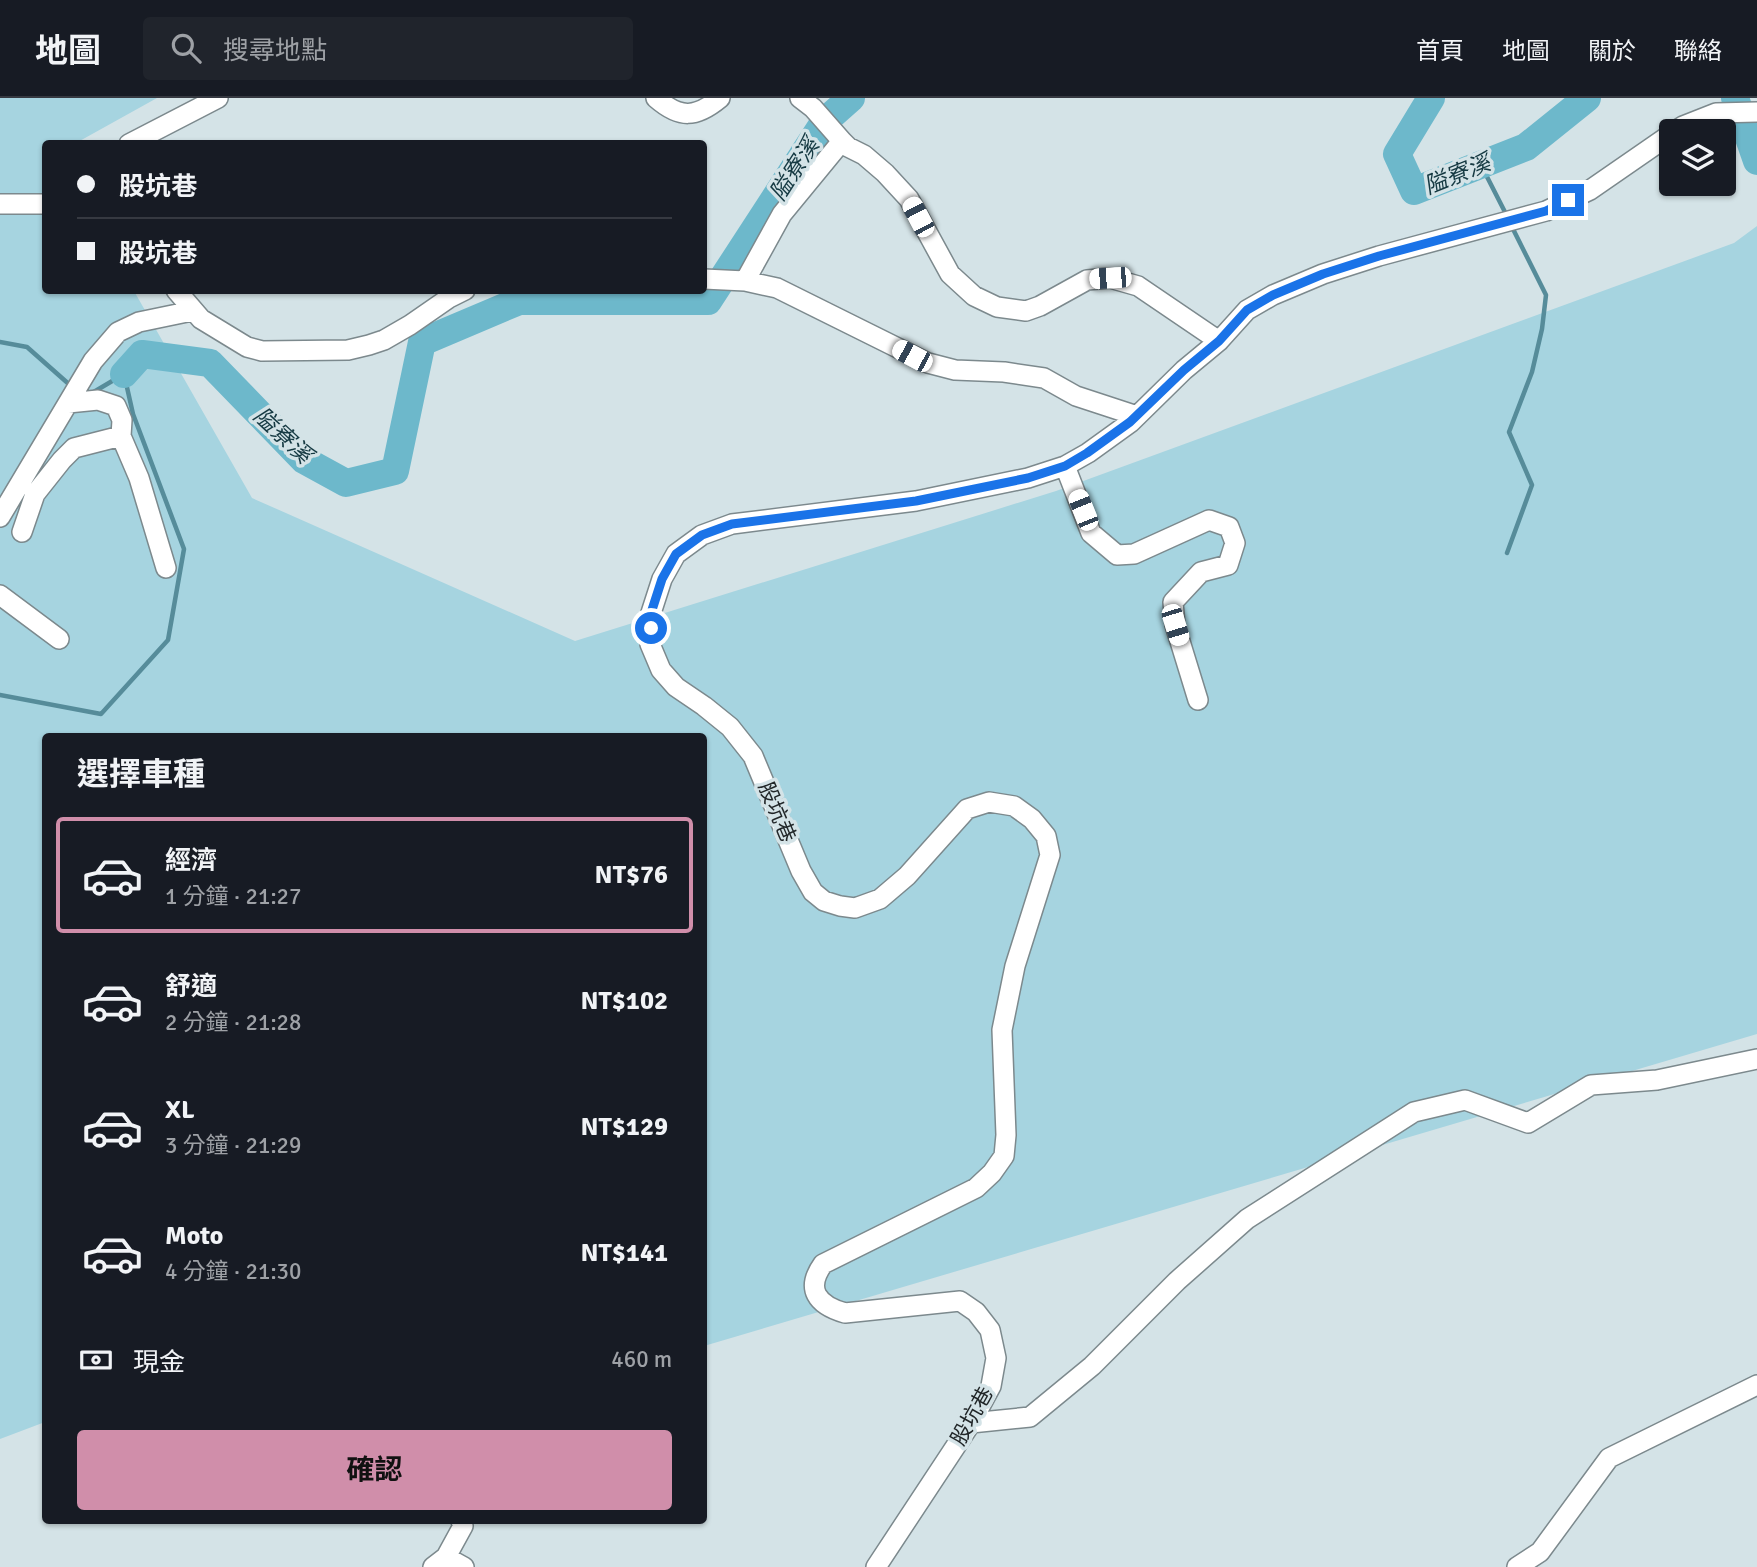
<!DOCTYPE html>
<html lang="zh-TW">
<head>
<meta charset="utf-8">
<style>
	body { margin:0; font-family:Signika,"Noto Sans TC",sans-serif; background:#20242c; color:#f1f3f6; height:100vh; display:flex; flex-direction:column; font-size:26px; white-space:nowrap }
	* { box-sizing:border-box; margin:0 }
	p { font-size:23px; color:#9ea1a6 }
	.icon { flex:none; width:38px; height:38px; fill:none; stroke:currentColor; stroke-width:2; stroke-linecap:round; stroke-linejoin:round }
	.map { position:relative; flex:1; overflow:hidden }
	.panel { position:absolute; left:42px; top:635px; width:665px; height:791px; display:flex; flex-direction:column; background:#171b24; border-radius:7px; box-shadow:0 2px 5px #0004 }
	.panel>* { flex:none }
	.top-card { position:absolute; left:42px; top:42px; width:665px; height:154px; border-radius:7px; box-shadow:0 2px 5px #0004; display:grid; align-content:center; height:154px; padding:0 35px; background:#171b24 }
	.tools { position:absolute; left:1659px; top:21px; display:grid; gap:14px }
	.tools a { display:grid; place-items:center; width:77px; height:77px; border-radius:7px; background:#171b24; box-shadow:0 2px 5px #0004; font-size:35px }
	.end { position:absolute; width:32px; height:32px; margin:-16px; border:9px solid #1a73e8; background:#fff; box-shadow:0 0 0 4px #fff }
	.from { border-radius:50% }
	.car { position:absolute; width:21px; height:42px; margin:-21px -10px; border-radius:9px; box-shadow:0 0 5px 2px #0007; background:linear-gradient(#fff 24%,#345 0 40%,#fff 0 76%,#345 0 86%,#fff 0) }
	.top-card b { display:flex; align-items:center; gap:24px; height:66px; font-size:26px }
	.top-card b+b { border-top:2px solid #363941 }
	.top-card i { width:18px; height:18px; background:#f1f3f6 }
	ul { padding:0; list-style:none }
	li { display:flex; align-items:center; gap:21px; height:116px; margin:0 14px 10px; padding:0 21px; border:4px solid transparent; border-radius:7px }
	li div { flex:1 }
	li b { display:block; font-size:26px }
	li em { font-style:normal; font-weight:700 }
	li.selected { border-color:#d08eaa }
	li>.icon { width:63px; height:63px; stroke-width:1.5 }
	h2 { padding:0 35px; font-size:32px; line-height:84px }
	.pay { display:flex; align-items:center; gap:18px; height:77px; padding:0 35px; font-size:26px }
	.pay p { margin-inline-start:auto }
	.button { display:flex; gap:14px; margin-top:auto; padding:14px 35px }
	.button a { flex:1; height:80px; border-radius:7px; background:#d08eaa; color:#111; font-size:28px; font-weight:700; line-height:80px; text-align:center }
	header { display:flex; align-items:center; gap:42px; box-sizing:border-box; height:98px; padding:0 35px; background:#171b24; border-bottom:2px solid #363941 }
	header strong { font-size:33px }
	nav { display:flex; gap:38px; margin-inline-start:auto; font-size:24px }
	.search { width:490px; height:63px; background:#20242c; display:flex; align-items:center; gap:18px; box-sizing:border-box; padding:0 24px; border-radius:7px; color:#9ea1a6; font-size:26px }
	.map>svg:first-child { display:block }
</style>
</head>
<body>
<header>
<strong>地圖</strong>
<div class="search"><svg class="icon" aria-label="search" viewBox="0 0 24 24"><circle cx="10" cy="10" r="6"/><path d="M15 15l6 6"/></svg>搜尋地點</div>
<nav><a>首頁</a><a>地圖</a><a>關於</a><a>聯絡</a></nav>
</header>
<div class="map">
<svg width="1757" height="1469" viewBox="0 0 1757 1469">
	<rect width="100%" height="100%" fill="#d4e3e7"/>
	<path fill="#a6d4e0" d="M 0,0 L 157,0 L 76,45 L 46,46 L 46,192 L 134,193 L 252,400 L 575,543 L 1056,393 L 1734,145 L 1757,128 L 1757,936 L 704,1248 L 704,639 L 46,639 L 45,1324 L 0,1341 Z"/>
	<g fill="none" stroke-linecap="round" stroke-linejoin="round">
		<path stroke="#568c9a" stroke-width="4.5" d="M 1481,67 L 1507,118
			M 0,244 L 27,249 L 71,288
			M 1507,455 L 1532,387 L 1509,334 L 1532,274 L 1542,231 L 1546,197 L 1512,129
			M 0,597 L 101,616 L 168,542 L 184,451 L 133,316 L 124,276 L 92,295"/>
		<path stroke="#6db8cb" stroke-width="28" d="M 1431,0 L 1397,56 L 1414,93 L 1526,49 L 1587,0
			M 1735,0 L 1757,63
			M 124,276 L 142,256 L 210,265 L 304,362 L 346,385 L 395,373 L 422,244 L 519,203 L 708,203 L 825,23 L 851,0"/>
		<g stroke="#7c898d" stroke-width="22">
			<path id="minor" d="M 656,0 C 680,21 696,20 720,0
				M 800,0 L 813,10 L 842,43
				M 1675,33 L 1683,28 L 1716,15 L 1757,14
				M 129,46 L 218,0
				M 0,106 L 46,106
				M 704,181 L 745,183 L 777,190 L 928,265 L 955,272 L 1004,274 L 1044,280 L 1076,298 L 1137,318
				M 745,183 L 782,116 L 842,43 L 848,49 L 864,57 L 885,75 L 909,101 L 950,176 L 974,198 L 997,209 L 1026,213 L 1040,208 L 1087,182 L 1110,180 L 1138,188 L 1219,243
				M 176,192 L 201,221 L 247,249 L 262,253 L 348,252 L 369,247 L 384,242 L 410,227 L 449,200 L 465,192
				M 68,305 L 98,302 L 116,308 L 122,322 L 121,338 L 139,380 L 166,470
				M 1065,368 L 1091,435 L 1117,457 L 1134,456 L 1209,422 L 1229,429 L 1235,445 L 1228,467 L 1201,474 L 1173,504 L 1175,527 L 1198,602
				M 0,419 L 93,263 L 118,234 L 139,224 L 192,213
				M 22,434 L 35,396 L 62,362 L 74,350 L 121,338
				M 0,497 L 59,541
				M 971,1325 L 1030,1319 L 1092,1268 L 1177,1183 L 1247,1121 L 1414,1014 L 1465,1002 L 1528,1025 L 1591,987 L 1657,982 L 1757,961
				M 446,1459 L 463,1428 L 461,1423
				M 433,1469 L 446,1459 L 464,1469
				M 876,1469 L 971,1325 L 991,1288 L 996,1260 L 990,1232 L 976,1214 L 960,1203 L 845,1215 C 817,1207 805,1191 823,1166 L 976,1090 L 992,1075 L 1004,1058 L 1006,1037 L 1002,932 L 1015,868 L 1050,757 L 1046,738 L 1032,721 L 1014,708 L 989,704 L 967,711 L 907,778 L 880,801 L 855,810 L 840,808 L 824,803 L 813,794 L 801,773 L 753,658 L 730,629 L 704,608 L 676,589 L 661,572 L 650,546 L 651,515 L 662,481 L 676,456 L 702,437 L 732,426 L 916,403 L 1028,380 L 1065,368 L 1088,355 L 1131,324 L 1184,272 L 1219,243 L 1247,212 L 1273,197 L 1323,176 L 1379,158 L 1546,113 L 1590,92 L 1671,36
				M 1517,1469 L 1540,1454 L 1609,1360 L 1757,1287"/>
		</g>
		<use href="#minor" stroke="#fff" stroke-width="19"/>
	</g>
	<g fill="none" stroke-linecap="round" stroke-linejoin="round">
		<path stroke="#1a73e8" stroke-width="9" d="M 651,530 L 651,515 L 662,481 L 676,456 L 702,437 L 732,426 L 916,403 L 1028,380 L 1065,368 L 1087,355 L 1130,324 L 1184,272 L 1219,243 L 1247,212 L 1273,197 L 1323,176 L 1379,158 L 1546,113 L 1568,102"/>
	</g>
	<g text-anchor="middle" stroke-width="7" stroke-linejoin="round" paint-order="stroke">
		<g font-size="21" fill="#212628" stroke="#d4e3e7">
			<text transform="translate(777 714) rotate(67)" y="7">股坑巷</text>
			<text transform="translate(972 1318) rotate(-61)" y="7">股坑巷</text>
		</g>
		<g font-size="23" font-style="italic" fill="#153942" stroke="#d4e3e7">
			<text transform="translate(794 71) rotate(-57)" y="8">隘寮溪</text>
			<text transform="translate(1457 76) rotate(-22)" y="8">隘寮溪</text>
			<text transform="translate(283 337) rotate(43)" y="8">隘寮溪</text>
		</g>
	</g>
</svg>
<div class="tools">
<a><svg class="icon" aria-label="layers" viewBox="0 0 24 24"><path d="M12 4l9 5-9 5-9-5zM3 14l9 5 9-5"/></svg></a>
</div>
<i class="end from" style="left:651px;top:530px"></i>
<i class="end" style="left:1568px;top:102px"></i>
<i class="car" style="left:918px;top:119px;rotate:332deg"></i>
<i class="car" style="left:1110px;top:180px;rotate:267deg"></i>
<i class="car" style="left:912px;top:258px;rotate:298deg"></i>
<i class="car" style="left:1083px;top:412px;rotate:338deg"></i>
<i class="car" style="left:1175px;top:527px;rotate:163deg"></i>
<div class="top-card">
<b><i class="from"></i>股坑巷</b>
<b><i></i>股坑巷</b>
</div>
<section class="panel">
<h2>選擇車種</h2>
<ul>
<li class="selected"><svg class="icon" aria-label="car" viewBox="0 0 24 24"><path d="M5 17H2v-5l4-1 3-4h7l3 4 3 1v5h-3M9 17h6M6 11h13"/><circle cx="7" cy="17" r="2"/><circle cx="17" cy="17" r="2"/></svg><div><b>經濟</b><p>1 分鐘 · 21:27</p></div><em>NT$76</em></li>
<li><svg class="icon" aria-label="car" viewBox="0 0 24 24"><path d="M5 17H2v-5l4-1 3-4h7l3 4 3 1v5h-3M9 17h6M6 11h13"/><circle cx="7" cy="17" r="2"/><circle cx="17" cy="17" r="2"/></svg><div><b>舒適</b><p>2 分鐘 · 21:28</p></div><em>NT$102</em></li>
<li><svg class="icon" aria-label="car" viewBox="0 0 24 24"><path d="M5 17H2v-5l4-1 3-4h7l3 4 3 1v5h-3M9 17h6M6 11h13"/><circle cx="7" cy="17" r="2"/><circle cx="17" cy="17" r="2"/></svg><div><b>XL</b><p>3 分鐘 · 21:29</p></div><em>NT$129</em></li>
<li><svg class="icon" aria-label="car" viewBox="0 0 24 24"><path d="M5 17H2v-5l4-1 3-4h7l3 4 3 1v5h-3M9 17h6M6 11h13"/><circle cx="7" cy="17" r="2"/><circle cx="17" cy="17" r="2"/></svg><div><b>Moto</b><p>4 分鐘 · 21:30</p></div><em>NT$141</em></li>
</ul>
<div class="pay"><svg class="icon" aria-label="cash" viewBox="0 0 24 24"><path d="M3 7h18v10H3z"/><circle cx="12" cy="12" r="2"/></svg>現金<p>460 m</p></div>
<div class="button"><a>確認</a></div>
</section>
</div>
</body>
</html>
